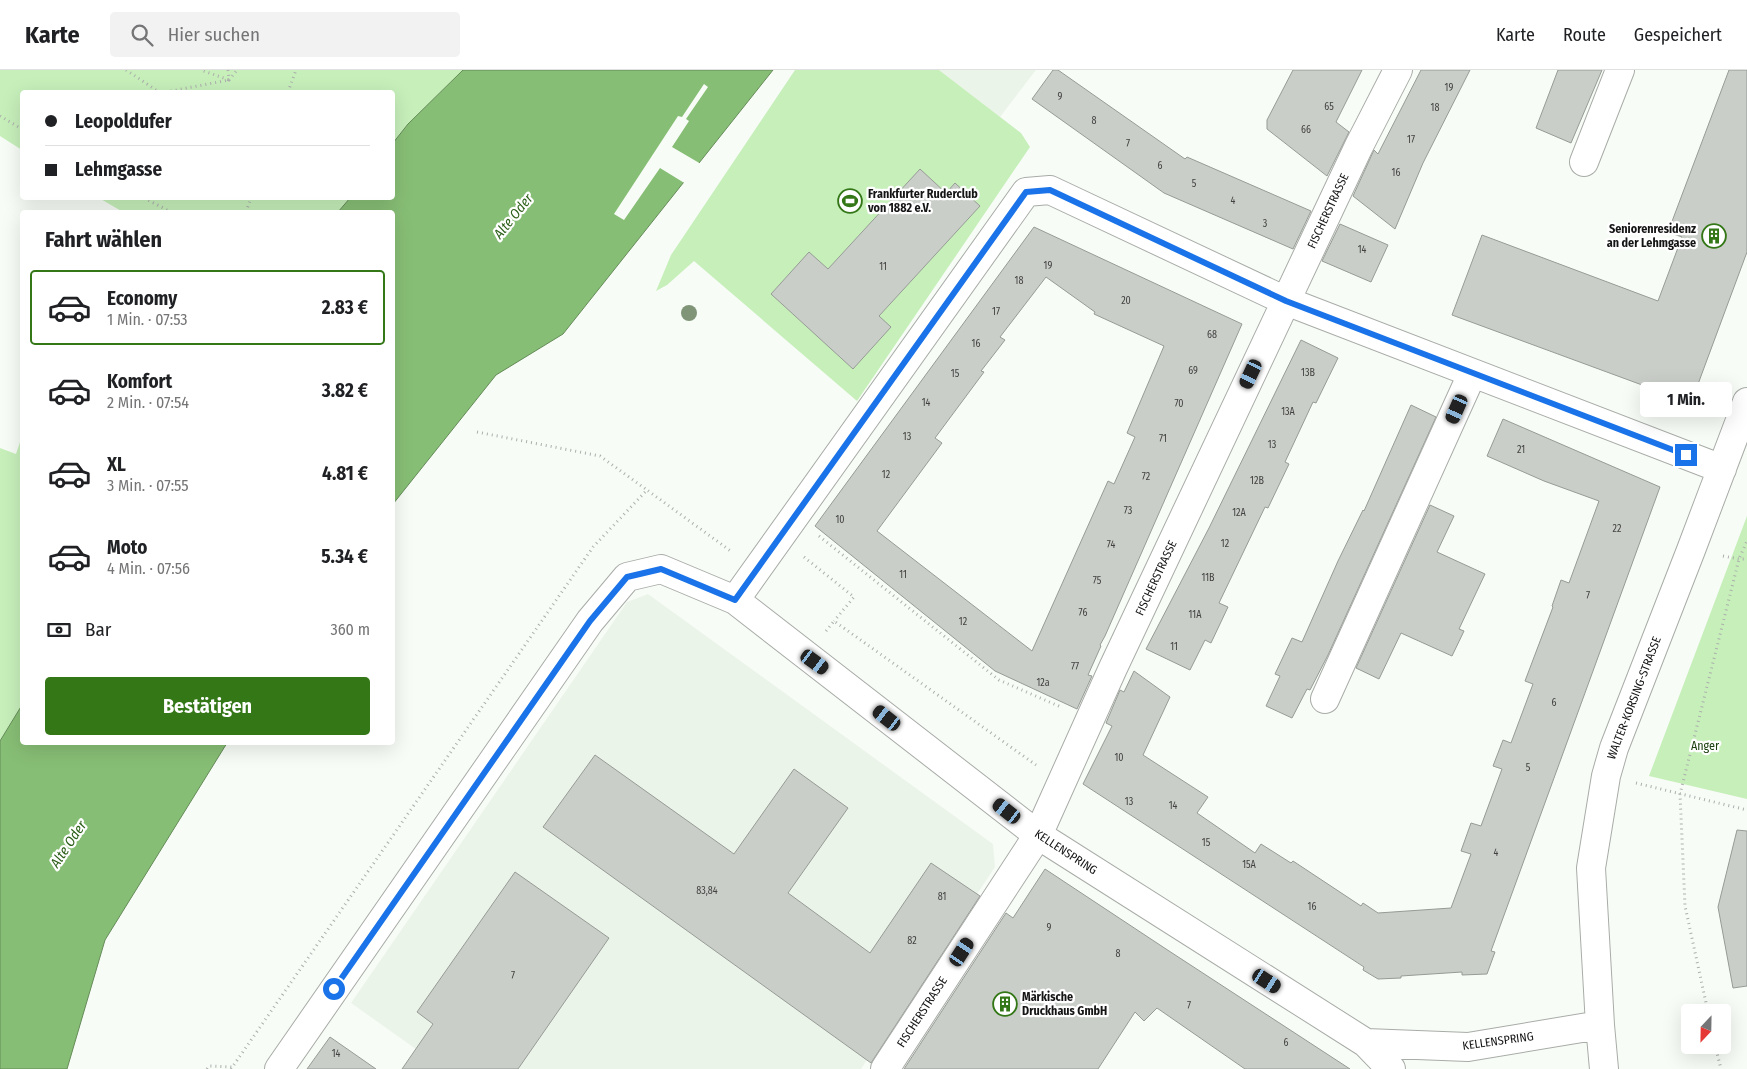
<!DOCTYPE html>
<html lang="de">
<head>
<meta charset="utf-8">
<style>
	body { margin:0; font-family:"Fira Sans Condensed",sans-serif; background:#f2f2f2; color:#202124; height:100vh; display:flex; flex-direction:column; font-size:19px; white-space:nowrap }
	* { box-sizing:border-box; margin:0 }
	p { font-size:16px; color:#757577 }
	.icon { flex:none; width:28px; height:28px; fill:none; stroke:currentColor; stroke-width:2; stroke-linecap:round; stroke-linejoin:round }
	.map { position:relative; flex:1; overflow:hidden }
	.side { position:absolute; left:20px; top:140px; width:375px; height:535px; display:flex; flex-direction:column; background:#fff; border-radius:5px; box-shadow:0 5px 20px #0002 }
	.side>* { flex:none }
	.banner { position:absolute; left:20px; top:20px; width:375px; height:110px; border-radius:5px; box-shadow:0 5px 20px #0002; display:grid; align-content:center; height:110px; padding:0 25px; background:#fff }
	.needle { width:32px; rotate:202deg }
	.controls { position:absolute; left:1681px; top:934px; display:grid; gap:10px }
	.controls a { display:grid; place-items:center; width:50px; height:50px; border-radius:5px; background:#fff; box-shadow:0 5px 20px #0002; font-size:25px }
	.end { position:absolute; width:22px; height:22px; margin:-11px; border:6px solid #1a73e8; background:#fff; box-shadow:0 0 0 2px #fff }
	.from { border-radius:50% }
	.bubble { position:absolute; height:35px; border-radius:5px; background:#fff; box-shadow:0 5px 20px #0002; font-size:16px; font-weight:700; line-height:35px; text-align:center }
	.car { position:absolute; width:15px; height:30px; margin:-15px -8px; border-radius:6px; box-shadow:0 0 4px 1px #0007; background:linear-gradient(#222 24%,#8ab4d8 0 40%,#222 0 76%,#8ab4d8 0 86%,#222 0) }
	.banner b { display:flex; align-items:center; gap:18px; height:48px; font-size:19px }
	.banner b+b { border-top:1px solid #e0e0e0 }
	.banner i { width:12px; height:12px; background:#202124 }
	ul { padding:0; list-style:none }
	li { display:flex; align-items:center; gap:15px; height:75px; margin:0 10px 8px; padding:0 15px; border:2px solid transparent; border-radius:5px }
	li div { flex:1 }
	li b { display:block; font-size:19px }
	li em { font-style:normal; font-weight:700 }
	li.selected { border-color:#347717 }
	li>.icon { width:45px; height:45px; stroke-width:1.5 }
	h2 { padding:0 25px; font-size:22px; line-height:60px }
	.pay { display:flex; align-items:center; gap:12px; height:55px; padding:0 25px; font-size:19px }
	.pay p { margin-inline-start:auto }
	.primary-button { display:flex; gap:10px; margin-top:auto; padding:10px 25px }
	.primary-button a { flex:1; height:58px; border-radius:5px; background:#347717; color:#fff; font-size:20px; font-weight:700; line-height:58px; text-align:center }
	header { display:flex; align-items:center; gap:30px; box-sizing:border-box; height:70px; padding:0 25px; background:#fff; border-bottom:1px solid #e0e0e0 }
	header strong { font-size:24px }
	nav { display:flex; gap:28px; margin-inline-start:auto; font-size:18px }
	.search { width:350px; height:45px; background:#f2f2f2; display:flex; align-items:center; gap:12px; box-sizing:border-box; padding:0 18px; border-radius:5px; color:#757577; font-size:19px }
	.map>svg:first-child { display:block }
</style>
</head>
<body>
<header>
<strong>Karte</strong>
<div class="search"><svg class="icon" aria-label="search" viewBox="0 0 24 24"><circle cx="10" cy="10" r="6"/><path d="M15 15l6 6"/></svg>Hier suchen</div>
<nav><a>Karte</a><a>Route</a><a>Gespeichert</a></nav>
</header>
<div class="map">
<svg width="1747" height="999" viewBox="0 0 1747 999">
	<rect width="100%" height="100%" fill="#f8fcf7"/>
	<path fill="#ebf4e8" d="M 939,0 L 1036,0 L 1000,47 Z
		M 648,524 L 993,774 L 995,797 L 861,999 L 444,999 L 351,933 L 627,532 Z"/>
	<path fill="#c6efba" d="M 0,0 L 463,0 L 408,54 L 393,73 L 392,22 L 22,22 L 22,80 L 0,66 Z
		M 795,0 L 939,0 L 1021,63 L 1030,77 L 857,331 L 694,191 L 667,215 L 656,221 L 671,185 Z
		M 99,128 L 350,128 L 338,142 L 123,142 Z
		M 22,366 L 22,635 L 0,671 L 0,378 L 16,384 Z
		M 1747,446 L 1747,729 L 1649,706 Z"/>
	<path fill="#87be75" stroke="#648b58" d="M 463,0 L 773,0 L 563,264 L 496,305 L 393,434 L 392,142 L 338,142 L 350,128 L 392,128 L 393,73 L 408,54 Z
		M 22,635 L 22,672 L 227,673 L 105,870 L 67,999 L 0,999 L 0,671 Z"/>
	<path fill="#f8fcf7" d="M 704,14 L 708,17 L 686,49 L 689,51 L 672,77 L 701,94 L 686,114 L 660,98 L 624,150 L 614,144 L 678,46 L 682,47 Z"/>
	<path fill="#cacec9" stroke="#979b96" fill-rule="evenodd" d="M 1053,0 L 1058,0 L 1185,89 L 1187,87 L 1311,141 L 1293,179 L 1164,123 L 1032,29 Z
		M 1293,0 L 1362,0 L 1336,52 L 1349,62 L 1327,106 L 1267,59 L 1267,50 Z
		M 1421,0 L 1470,0 L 1423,93 L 1395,159 L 1353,126 L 1374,80 L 1378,84 Z
		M 1558,0 L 1602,0 L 1571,73 L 1536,58 Z
		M 1729,0 L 1747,0 L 1747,182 L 1691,333 L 1452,245 L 1482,165 L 1658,231 L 1682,167 L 1668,162 Z
		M 920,99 L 946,123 L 955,113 L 980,136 L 879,246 L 891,257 L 853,299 L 771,224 L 809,182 L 828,199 Z
		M 1340,154 L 1388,175 L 1371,212 L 1322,191 Z
		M 1034,157 L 1242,254 L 1105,566 L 1100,575 L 1101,576 L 1088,605 L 1092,606 L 1077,639 L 995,601 L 815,456 ZM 1046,207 L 1095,242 L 1094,244 L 1164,276 L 1127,363 L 1135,367 L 1114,414 L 1108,411 L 1032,581 L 877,461 L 942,373 L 935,368 L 984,302 L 981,301 L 1005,270 L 1000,267 Z
		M 1301,270 L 1338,288 L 1316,333 L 1313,332 L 1285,392 L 1289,394 L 1268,438 L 1265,437 L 1219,533 L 1228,537 L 1211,573 L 1205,570 L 1190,600 L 1146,579 L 1209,458 Z
		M 1411,335 L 1436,347 L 1328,585 L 1310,620 L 1307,619 L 1292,648 L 1266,636 L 1280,606 L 1275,604 L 1292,568 L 1302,572 L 1338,491 L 1363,440 L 1364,441 Z
		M 1503,349 L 1660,417 L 1491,881 L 1495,882 L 1487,904 L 1462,905 L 1462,902 L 1401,906 L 1401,908 L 1378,909 L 1363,900 L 1364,897 L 1083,714 L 1112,656 L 1106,653 L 1120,620 L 1124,622 L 1134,601 L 1170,627 L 1143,685 L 1208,727 L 1197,743 L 1255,783 L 1261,774 L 1291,793 L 1293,791 L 1361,836 L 1363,833 L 1378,843 L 1451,838 L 1471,784 L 1461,781 L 1471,753 L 1481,756 L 1502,699 L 1493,696 L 1503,670 L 1511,673 L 1533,614 L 1525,611 L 1553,537 L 1552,536 L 1561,510 L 1569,513 L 1599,431 L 1544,411 L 1487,386 Z
		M 1430,435 L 1454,446 L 1437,482 L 1485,504 L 1459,559 L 1464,561 L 1452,586 L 1401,563 L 1379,609 L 1356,598 Z
		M 595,685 L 734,784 L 794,699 L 848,738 L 788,823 L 870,883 L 931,793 L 980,826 L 871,993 L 543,757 Z
		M 1737,760 L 1747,761 L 1747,916 L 1733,918 L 1718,837 Z
		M 1045,799 L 1166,879 L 1350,999 L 1245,999 L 1157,938 L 1144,951 L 1135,942 L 1098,999 L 904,999 L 1006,843 L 1013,848 Z
		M 515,802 L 609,868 L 518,999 L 402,999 L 433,954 L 417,942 Z
		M 330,967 L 376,999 L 307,999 Z"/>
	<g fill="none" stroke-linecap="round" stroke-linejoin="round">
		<g stroke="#a8aca7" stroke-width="30">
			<path id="minor" d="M 1584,92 L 1620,0
				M 735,530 L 1026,122 L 1050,120 L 1286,231 L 1722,399
				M 1325,629 L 1472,304
				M 1366,973 L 1391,999
				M 279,999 L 590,551 L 627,507 L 661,499 L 735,530 L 1038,765 L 1366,973 L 1468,977 L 1600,955
				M 885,999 L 1038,765 L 1113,598 L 1359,76 L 1398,0
				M 1604,999 L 1600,955 L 1591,798 L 1606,706 L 1614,678 L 1691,480 L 1747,332"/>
		</g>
		<path stroke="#acafac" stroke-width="3" stroke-dasharray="1 4" stroke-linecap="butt" d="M 126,0 L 159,22
			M 228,0 L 229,10 L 237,0
			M 166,22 L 229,10 L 201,0
			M 288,22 L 296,0
			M 0,46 L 22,59
			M 144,128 L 171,142
			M 246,142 L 251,128
			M 477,362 L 600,386 L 647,420
			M 819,466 L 999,610 L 1061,637
			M 1723,486 L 1739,489 L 1747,489
			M 804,487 L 854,527 L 834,551
			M 826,561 L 834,551 L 1036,695
			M 1636,713 L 1747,740
			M 1708,942 L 1685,836 L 1680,724 L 1739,489 L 1747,471
			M 1715,975 L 1721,999
			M 207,999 L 209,996 L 232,997 L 234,999
			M 231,999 L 593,477 L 647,420 L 732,482"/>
		<use href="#minor" stroke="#fff" stroke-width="28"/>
	</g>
	<circle fill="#809578" cx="689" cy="243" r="8"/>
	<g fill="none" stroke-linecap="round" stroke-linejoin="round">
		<path stroke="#1a73e8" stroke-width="6" d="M 334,919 L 590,551 L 627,507 L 661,499 L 735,530 L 1026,122 L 1050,120 L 1286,231 L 1686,385"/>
	</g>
	<defs>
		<g id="stadium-ring" transform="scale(1.25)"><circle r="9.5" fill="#fff" stroke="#347717" stroke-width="1.5"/><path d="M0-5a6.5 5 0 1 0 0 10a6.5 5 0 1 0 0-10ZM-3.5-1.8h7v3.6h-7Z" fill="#347717"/></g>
		<g id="building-ring" transform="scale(1.25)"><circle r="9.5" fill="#fff" stroke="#347717" stroke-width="1.5"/><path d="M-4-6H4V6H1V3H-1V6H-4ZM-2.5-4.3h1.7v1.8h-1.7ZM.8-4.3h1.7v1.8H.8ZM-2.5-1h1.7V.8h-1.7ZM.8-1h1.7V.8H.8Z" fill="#347717"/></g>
	</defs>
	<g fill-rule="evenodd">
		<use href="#stadium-ring" x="850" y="131"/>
		<use href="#building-ring" x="1714" y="166"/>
		<use href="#building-ring" x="1005" y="934"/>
	</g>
	<g text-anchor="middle" stroke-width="4.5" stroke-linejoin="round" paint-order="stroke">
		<g font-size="10" fill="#424341">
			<text x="1449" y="21">19</text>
			<text x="1060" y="30">9</text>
			<text x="1329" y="40">65</text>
			<text x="1435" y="41">18</text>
			<text x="1094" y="54">8</text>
			<text x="1306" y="63">66</text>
			<text x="1411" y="73">17</text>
			<text x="1128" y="77">7</text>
			<text x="1160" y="99">6</text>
			<text x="1396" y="106">16</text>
			<text x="1194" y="117">5</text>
			<text x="1233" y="134">4</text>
			<text x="1265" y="157">3</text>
			<text x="1362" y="183">14</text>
			<text x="1048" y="199">19</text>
			<text x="883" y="200">11</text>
			<text x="1019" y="214">18</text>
			<text x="1126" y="234">20</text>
			<text x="996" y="245">17</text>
			<text x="1212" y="268">68</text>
			<text x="976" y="277">16</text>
			<text x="1193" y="304">69</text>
			<text x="1308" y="306">13B</text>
			<text x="955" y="307">15</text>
			<text x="926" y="336">14</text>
			<text x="1179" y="337">70</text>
			<text x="1288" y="345">13A</text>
			<text x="907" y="370">13</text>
			<text x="1163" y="372">71</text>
			<text x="1272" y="378">13</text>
			<text x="1521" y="383">21</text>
			<text x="886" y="408">12</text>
			<text x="1146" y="410">72</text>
			<text x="1257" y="414">12B</text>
			<text x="1128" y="444">73</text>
			<text x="1239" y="446">12A</text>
			<text x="840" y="453">10</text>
			<text x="1617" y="462">22</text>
			<text x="1225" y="477">12</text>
			<text x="1111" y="478">74</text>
			<text x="903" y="508">11</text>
			<text x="1208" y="511">11B</text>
			<text x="1097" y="514">75</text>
			<text x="1588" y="529">7</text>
			<text x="1083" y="546">76</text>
			<text x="1195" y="548">11A</text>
			<text x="963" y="555">12</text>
			<text x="1174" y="580">11</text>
			<text x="1075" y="600">77</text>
			<text x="1043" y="616">12a</text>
			<text x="1554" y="636">6</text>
			<text x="1119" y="691">10</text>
			<text x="1528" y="701">5</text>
			<text x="1129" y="735">13</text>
			<text x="1173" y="739">14</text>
			<text x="1206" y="776">15</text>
			<text x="1496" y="786">4</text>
			<text x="1249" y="798">15A</text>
			<text x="707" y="824">83,84</text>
			<text x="942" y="830">81</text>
			<text x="1312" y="840">16</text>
			<text x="1049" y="861">9</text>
			<text x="912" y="874">82</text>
			<text x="1118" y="887">8</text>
			<text x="513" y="909">7</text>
			<text x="1189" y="939">7</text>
			<text x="1286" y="976">6</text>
			<text x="336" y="987">14</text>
		</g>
		<g font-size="12" font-weight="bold" fill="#141514" stroke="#fff" text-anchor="start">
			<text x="868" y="128">Frankfurter Ruderclub<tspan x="868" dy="14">von 1882 e.V.</tspan></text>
			<text x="1696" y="163" text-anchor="end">Seniorenresidenz<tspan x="1696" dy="14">an der Lehmgasse</tspan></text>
			<text x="1022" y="931">Märkische<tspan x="1022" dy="14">Druckhaus GmbH</tspan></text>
		</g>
		<g font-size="12" fill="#141514" stroke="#fff">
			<text transform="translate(1328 141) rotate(-65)" y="4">FISCHERSTRASSE</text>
			<text transform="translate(1156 508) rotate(-65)" y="4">FISCHERSTRASSE</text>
			<text transform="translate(1634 628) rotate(-69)" y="4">WALTER-KORSING-STRASSE</text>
			<text transform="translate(1066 782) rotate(33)" y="4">KELLENSPRING</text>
			<text transform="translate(922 942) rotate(-57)" y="4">FISCHERSTRASSE</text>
			<text transform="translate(1498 971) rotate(-8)" y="4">KELLENSPRING</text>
		</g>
		<g font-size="12" fill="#1d4110" stroke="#fff">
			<text x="1705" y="680">Anger</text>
		</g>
		<g font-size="14" font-style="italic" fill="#2c5f18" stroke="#fff">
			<text transform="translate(513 146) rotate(-51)" y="5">Alte Oder</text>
			<text transform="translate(68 774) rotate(-56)" y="5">Alte Oder</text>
		</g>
	</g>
</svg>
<div class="controls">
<a><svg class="needle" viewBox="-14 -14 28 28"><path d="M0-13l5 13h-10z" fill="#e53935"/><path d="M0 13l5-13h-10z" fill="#757577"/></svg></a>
</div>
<i class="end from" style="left:334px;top:919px"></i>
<i class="end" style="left:1686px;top:385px"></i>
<div class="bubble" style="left:1640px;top:312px;width:92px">1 Min.</div>
<i class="car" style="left:1251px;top:304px;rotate:205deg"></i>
<i class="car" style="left:1457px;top:339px;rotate:204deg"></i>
<i class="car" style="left:815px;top:592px;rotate:126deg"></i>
<i class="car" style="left:887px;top:648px;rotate:308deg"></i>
<i class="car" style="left:1007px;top:741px;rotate:308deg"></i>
<i class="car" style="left:962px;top:882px;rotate:33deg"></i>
<i class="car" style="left:1267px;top:911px;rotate:123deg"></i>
<div class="banner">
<b><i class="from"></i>Leopoldufer</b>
<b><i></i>Lehmgasse</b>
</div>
<section class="side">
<h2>Fahrt wählen</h2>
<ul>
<li class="selected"><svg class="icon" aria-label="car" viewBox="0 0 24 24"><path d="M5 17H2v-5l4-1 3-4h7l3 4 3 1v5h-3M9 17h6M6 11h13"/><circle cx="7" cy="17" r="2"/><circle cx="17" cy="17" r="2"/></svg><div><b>Economy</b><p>1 Min. · 07:53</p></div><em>2.83 €</em></li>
<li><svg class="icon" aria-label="car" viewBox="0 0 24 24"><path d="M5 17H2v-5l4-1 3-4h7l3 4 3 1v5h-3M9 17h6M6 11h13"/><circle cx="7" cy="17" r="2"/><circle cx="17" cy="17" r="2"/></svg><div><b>Komfort</b><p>2 Min. · 07:54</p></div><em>3.82 €</em></li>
<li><svg class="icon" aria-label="car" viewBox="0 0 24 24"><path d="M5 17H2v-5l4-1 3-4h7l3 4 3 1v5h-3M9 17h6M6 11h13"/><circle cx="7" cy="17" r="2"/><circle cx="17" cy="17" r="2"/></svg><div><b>XL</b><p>3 Min. · 07:55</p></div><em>4.81 €</em></li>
<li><svg class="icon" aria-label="car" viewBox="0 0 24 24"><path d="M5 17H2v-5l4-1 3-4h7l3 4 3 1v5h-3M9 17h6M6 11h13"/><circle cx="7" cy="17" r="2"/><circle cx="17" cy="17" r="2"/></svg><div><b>Moto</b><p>4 Min. · 07:56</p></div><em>5.34 €</em></li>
</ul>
<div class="pay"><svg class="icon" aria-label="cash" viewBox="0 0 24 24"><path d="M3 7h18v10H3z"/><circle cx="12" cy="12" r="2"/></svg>Bar<p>360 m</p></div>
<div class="primary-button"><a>Bestätigen</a></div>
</section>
</div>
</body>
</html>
